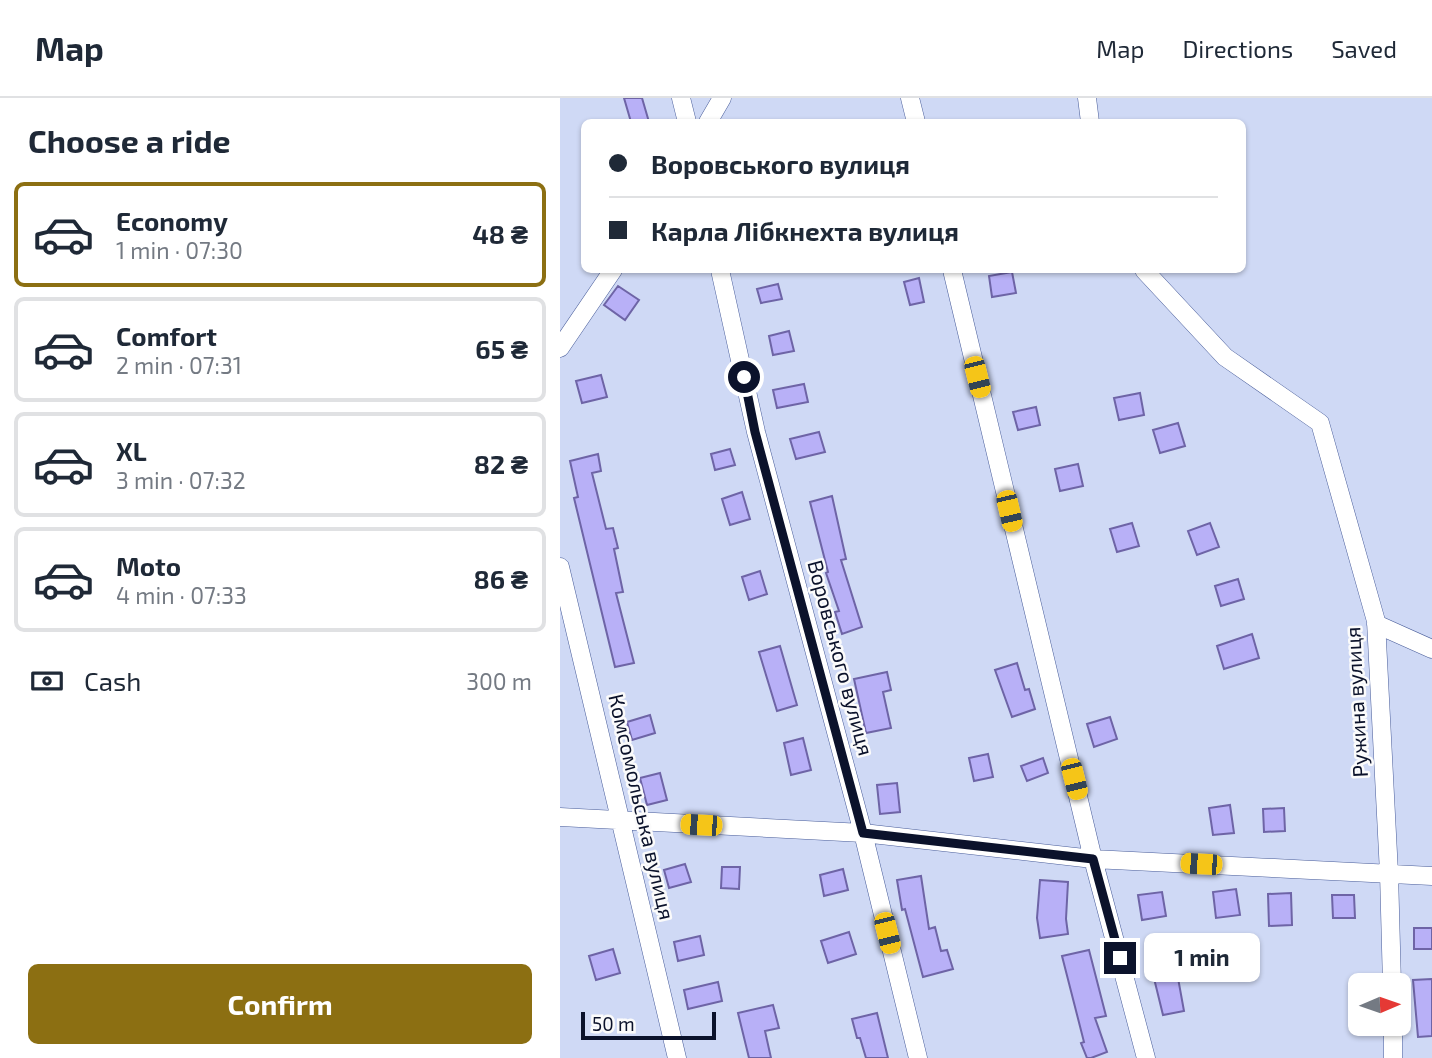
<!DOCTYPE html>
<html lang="en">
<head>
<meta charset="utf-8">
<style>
	body { margin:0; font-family:"Exo 2",sans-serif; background:#f2f2f3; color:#1f2937; height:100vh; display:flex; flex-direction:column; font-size:26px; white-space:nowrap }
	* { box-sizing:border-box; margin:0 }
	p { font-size:23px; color:#747a83 }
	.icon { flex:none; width:38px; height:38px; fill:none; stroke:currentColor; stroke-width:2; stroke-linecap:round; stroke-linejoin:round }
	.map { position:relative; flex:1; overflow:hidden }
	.side { display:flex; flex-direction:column; background:#fff; width:560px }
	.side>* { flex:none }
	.banner { position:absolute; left:21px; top:21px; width:665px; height:154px; border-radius:10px; box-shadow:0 2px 5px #0004; display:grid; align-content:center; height:154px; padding:0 28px; background:#fff }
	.needle { width:46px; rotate:88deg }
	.fabs { position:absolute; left:788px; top:875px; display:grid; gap:14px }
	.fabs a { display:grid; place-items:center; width:63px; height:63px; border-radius:10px; background:#fff; box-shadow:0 2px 5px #0004; font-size:35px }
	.scale { position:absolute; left:21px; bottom:18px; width:135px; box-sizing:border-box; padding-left:7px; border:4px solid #0b122b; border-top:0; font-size:19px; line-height:24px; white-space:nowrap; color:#0b122b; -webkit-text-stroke:5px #fbfbfb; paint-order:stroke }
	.end { position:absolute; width:32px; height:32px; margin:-16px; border:9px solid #0b122b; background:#fff; box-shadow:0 0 0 4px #fff }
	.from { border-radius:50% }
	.bubble { position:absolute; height:49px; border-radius:10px; background:#fff; box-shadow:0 2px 5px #0004; font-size:23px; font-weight:700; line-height:49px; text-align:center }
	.car { position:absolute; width:21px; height:42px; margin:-21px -10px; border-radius:9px; box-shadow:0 0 5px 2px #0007; background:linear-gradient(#f5c518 24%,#345 0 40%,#f5c518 0 76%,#345 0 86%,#f5c518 0) }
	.banner b { display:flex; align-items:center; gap:24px; height:66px; font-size:26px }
	.banner b+b { border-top:2px solid #e0e1e3 }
	.banner i { width:18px; height:18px; background:#1f2937 }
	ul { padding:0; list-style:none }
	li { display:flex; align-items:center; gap:21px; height:105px; margin:0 14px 10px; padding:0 14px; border:4px solid #e0e1e3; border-radius:10px }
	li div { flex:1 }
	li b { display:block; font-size:26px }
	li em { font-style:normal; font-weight:700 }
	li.current { border-color:#8c6f12 }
	li>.icon { width:63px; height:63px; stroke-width:1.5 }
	h2 { padding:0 28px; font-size:32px; line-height:84px }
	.pay { display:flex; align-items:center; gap:18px; height:77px; padding:0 28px; font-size:26px }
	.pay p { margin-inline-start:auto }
	.action { display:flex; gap:14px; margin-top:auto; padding:14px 28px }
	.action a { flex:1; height:80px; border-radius:10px; background:#8c6f12; color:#fff; font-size:28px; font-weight:700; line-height:80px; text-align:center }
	header { display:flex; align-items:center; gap:42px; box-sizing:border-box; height:98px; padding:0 35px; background:#fff; border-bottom:2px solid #e0e1e3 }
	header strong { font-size:33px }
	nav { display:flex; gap:38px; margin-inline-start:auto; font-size:24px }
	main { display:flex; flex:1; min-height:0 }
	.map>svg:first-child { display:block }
</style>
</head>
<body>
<header>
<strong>Map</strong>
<nav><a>Map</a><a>Directions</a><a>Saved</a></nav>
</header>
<main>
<section class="side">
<h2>Choose a ride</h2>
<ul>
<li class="current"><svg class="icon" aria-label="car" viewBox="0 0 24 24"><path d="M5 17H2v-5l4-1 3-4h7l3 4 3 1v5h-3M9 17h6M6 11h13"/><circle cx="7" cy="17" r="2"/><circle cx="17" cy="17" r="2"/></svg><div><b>Economy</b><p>1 min · 07:30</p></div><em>48 ₴</em></li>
<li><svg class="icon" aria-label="car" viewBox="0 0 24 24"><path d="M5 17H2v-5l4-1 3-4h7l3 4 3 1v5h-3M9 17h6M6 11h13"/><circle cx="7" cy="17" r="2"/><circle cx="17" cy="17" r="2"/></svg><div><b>Comfort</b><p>2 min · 07:31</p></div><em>65 ₴</em></li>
<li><svg class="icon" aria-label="car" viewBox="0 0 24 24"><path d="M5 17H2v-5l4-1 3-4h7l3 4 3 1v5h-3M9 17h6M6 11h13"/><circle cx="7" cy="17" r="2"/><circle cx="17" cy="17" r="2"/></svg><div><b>XL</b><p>3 min · 07:32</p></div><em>82 ₴</em></li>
<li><svg class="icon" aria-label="car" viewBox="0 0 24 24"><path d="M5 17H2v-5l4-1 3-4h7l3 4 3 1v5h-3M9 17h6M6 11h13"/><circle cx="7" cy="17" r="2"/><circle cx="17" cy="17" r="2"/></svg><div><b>Moto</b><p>4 min · 07:33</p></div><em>86 ₴</em></li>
</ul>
<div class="pay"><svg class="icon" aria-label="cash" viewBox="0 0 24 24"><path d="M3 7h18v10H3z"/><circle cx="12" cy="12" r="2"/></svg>Cash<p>300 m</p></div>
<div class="action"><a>Confirm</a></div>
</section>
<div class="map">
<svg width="872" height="960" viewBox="0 0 872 960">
	<rect width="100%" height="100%" fill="#cfd9f5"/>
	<path fill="#b8b0f7" stroke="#6e64a6" stroke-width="2" d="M 64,0 L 82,0 L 89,24 L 71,24 Z
		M 452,174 L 456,195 L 432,199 L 429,178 Z
		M 359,180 L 364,204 L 350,207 L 344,184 Z
		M 218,186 L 222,201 L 201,205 L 197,191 Z
		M 58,188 L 79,202 L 65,222 L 44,207 Z
		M 229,233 L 234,253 L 213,257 L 209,238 Z
		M 41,277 L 47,299 L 22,305 L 16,283 Z
		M 244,286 L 248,304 L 217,310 L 213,292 Z
		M 580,295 L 584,317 L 559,322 L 554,300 Z
		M 476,309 L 480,327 L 458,332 L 453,314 Z
		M 618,325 L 625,348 L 600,355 L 593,332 Z
		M 259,334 L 265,354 L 236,361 L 230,341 Z
		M 170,351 L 175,367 L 155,372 L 151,356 Z
		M 38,356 L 41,373 L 32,375 L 46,431 L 53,430 L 58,450 L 54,451 L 63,494 L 56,495 L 74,565 L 55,569 L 14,400 L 18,399 L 10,363 Z
		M 518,366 L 523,388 L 500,393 L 495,371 Z
		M 182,394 L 190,421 L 170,427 L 162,401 Z
		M 272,398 L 286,461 L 281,462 L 302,529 L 282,536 L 275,514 L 279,513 L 266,475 L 268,474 L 250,404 Z
		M 572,425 L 579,448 L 557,454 L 550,431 Z
		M 650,425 L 659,449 L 637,457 L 628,433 Z
		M 200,473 L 207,496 L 189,502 L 182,479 Z
		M 678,481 L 684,501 L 661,508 L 655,488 Z
		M 692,536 L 699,560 L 664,571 L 657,548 Z
		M 220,548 L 237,607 L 217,613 L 199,554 Z
		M 457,565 L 465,592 L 469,591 L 475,611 L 452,619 L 435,572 Z
		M 327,574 L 331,592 L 323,594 L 331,630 L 306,635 L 294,581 Z
		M 90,617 L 95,635 L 72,642 L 67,624 Z
		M 550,619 L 557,641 L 534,649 L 527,626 Z
		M 243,640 L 251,672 L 231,677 L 224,645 Z
		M 428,656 L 433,679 L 414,683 L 409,660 Z
		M 483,660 L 488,675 L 467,683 L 461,668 Z
		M 100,675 L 107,702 L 87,707 L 80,680 Z
		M 337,685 L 340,714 L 320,716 L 317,687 Z
		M 670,707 L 674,735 L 653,737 L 649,710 Z
		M 724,710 L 725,733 L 704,734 L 703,711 Z
		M 125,766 L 131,784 L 109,790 L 104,772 Z
		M 162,769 L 180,769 L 179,791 L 161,790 Z
		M 283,771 L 288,792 L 264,798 L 260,777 Z
		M 361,778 L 369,831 L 375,829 L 381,853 L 387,852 L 393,871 L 363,879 L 345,811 L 342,812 L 337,782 Z
		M 480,782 L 508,784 L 506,821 L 508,836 L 480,840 L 477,820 Z
		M 676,791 L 680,817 L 656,820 L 653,794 Z
		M 602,794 L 606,818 L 582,822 L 578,797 Z
		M 731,795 L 732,827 L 709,828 L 708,796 Z
		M 772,797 L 794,797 L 795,820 L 773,820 Z
		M 854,830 L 872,830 L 872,851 L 854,851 Z
		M 289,834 L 296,856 L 268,865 L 261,843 Z
		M 140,838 L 144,857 L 118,863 L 114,844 Z
		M 53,851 L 60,875 L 36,882 L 29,858 Z
		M 529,852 L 546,918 L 535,920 L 547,954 L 531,960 L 527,960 L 521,945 L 524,944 L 502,858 Z
		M 616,857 L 621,880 L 618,880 L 624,913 L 603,917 L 590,864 Z
		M 872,881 L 872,938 L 858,939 L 853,882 Z
		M 158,884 L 162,903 L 128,911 L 124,892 Z
		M 213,907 L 219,930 L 205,933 L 211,960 L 189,960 L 178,915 Z
		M 317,915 L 328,960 L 306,960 L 300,940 L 297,940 L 292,921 Z"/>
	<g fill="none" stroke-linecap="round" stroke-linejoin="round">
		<g stroke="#495d9a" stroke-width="19">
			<path id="minor" d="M 121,0 L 127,24
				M 350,0 L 356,24
				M 527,0 L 530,24
				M 148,24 L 162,0
				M 160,172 L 196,334 L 303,735 L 358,960
				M 392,172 L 533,761 L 586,960
				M 584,172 L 665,259 L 760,325 L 816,523 L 829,775 L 832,887
				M 0,250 L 53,172
				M 0,469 L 117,960
				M 816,526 L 872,551
				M 0,719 L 303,735 L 533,761 L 872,778
				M 833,926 L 833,960"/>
		</g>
		<use href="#minor" stroke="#fff" stroke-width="18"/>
	</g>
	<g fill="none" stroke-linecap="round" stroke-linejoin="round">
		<path stroke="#0b122b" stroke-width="9" d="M 184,279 L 195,334 L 303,735 L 533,761 L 560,860"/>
	</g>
	<g text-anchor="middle" stroke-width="5" stroke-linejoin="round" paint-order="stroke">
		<g font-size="21" fill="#0b122b" stroke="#fbfbfb">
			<text transform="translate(280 560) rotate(75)" y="7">Воровського вулиця</text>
			<text transform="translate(797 604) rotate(-93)" y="7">Ружина вулиця</text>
			<text transform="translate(81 709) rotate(77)" y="7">Комсомольська вулиця</text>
		</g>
	</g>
</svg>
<div class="fabs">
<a><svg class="needle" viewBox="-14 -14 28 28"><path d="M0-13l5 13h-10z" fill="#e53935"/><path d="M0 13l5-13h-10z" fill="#747a83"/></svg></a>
</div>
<div class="scale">50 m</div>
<i class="end from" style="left:184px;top:279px"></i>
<i class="end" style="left:560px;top:860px"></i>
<div class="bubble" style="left:584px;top:835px;width:116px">1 min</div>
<i class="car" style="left:417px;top:279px;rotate:166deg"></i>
<i class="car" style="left:449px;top:413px;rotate:167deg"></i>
<i class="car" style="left:514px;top:681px;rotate:166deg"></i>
<i class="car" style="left:141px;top:727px;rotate:273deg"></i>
<i class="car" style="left:641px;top:766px;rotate:273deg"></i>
<i class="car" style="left:327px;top:835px;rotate:166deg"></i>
<div class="banner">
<b><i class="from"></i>Воровського вулиця</b>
<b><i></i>Карла Лібкнехта вулиця</b>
</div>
</div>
</main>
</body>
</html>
